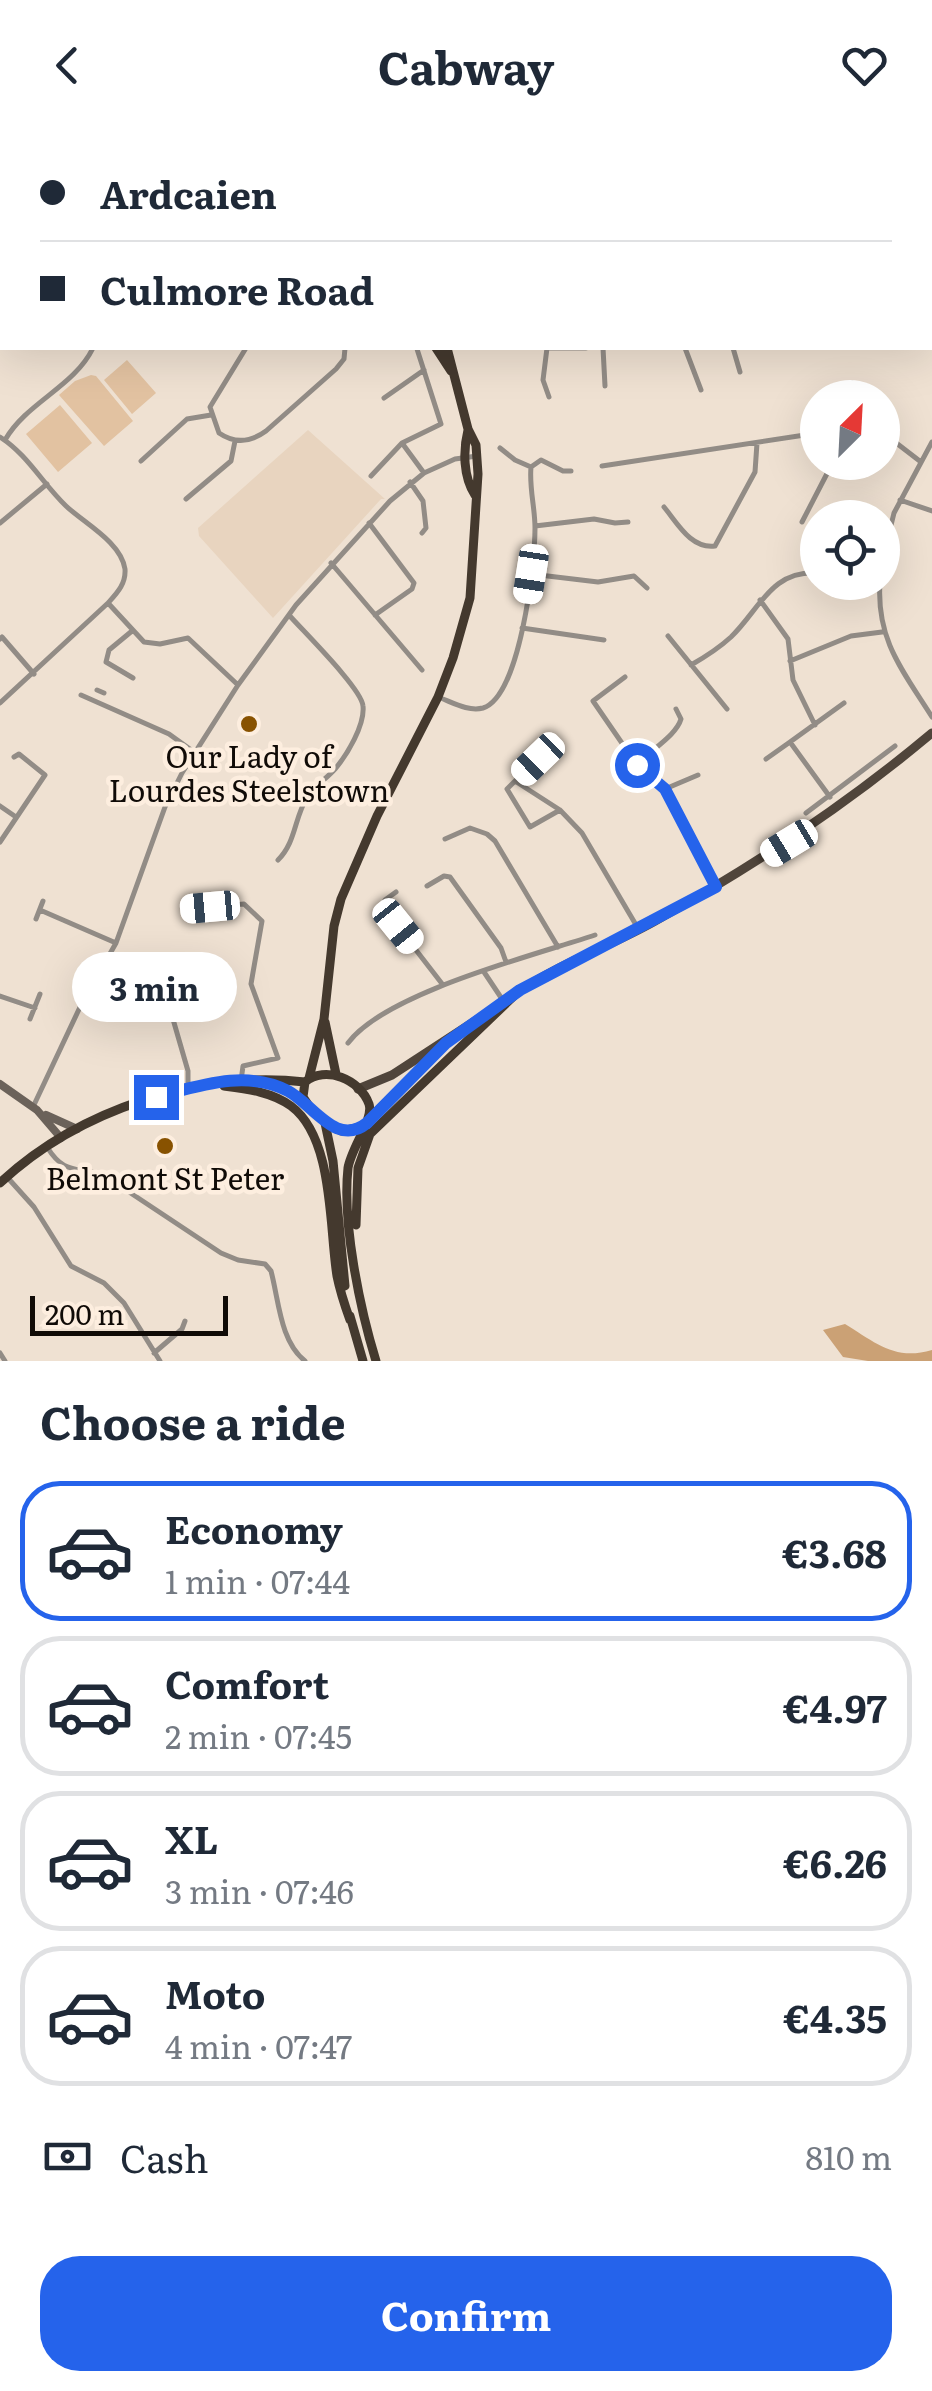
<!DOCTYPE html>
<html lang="en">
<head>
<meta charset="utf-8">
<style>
	body { margin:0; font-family:Literata,serif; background:#f6f6f7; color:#1f2937; height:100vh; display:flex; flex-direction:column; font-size:38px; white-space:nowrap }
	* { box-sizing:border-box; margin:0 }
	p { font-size:32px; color:#747a83 }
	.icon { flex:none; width:55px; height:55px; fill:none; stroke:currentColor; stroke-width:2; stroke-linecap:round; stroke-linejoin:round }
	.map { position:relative; height:1231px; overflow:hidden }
	.panel { display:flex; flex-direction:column; background:#fff; flex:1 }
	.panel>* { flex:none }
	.hud { position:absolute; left:0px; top:0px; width:932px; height:220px; box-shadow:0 10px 40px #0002; display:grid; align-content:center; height:220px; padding:0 40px; background:#fff }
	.needle { width:65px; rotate:24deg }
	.controls { position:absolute; left:800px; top:250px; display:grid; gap:20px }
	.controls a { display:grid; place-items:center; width:100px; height:100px; border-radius:50%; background:#fff; box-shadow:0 10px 40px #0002; font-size:50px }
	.scale { position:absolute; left:30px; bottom:25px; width:198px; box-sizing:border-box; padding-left:10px; border:5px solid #100b07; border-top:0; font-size:28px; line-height:35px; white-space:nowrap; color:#100b07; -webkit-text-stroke:8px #fdeedf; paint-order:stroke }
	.end { position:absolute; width:45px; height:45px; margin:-22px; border:12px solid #2563eb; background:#fff; box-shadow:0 0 0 5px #fff }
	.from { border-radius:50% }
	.bubble { position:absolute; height:70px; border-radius:35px; background:#fff; box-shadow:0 10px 40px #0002; font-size:32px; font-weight:700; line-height:70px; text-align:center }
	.car { position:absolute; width:30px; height:60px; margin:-30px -15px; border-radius:12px; box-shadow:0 0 8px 2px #0007; background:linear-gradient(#fff 24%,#345 0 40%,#fff 0 76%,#345 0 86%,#fff 0) }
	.hud b { display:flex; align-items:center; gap:35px; height:95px; font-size:38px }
	.hud b+b { border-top:2px solid #e0e1e3 }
	.hud i { width:25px; height:25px; background:#1f2937 }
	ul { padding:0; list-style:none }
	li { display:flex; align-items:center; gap:30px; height:140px; margin:0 20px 15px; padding:0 20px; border:5px solid #e0e1e3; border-radius:40px }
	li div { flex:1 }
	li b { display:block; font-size:38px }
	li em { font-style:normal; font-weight:700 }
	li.active { border-color:#2563eb }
	li>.icon { width:90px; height:90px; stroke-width:1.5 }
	h2 { padding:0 40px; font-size:45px; line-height:120px }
	.pay { display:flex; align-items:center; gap:25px; height:110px; padding:0 40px; font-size:38px }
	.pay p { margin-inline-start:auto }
	.primary-button { display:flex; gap:20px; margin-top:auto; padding:20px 40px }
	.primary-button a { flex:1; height:115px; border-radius:40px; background:#2563eb; color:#fff; font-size:40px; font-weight:700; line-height:115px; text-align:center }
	header { display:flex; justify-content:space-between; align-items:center; height:130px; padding:0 40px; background:#fff; font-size:45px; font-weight:700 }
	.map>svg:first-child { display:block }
</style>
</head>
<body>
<header><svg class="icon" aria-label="back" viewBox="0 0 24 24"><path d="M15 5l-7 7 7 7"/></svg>Cabway<svg class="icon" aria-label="heart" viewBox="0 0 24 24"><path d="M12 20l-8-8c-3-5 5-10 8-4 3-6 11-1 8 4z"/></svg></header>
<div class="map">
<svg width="932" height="1231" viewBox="0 0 932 1231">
	<rect width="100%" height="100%" fill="#efe1d2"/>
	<path fill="#e8d4bf" d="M 308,300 L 385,369 L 381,369 L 273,488 L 199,406 L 198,398 Z"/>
	<path fill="#e2c2a1" d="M 127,230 L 156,263 L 132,284 L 104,250 Z
		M 91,245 L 96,246 L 133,291 L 104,316 L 59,265 L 75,251 Z
		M 60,275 L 92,313 L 58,342 L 26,304 Z"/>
	<path fill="#cba175" d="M 845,1194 C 876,1213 895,1231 932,1220 L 932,1231 L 868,1231 L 843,1227 L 823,1200 Z"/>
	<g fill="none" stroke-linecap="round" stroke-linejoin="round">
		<path stroke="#928c86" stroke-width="5" d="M 2,0 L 5,2
			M 814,0 L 815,2
			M 116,2 L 118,0
			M 561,2 L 565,0
			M 705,2 L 713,0
			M 930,81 L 932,81
			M 0,86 L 2,88
			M 0,132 L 2,129
			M 930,145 L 932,144
			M 246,218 L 210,277 L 219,303 C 235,314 251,312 266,301 L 336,239 L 344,229 L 345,218
			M 547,218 L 543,250 L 549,267
			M 548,218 L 586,218
			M 603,218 L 605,256
			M 685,218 L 701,260
			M 733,218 L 740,242
			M 384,268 L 424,240
			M 834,268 L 852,253
			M 882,302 L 921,332
			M 0,307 C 27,324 43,354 66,376 C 84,393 121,412 125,439 C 126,454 117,463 108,473 L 0,573
			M 5,310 C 27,272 74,257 93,218
			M 402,313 L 424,343
			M 500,318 L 515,330 L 531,337
			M 141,331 L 187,289 L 211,285
			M 602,336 L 818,303
			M 371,346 L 402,313 L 441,294 L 417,219
			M 410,352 L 423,371 L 426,398 L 422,403
			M 186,369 L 231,331 L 235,311
			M 900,370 L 932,381
			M 664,377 C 678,394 691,419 715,416 L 755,342 L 757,313
			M 802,392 L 833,332
			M 0,393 L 47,354
			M 369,393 L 414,453 L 412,459 L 375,485
			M 535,396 L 594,389 L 615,393 L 628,392
			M 882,432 L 894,383 L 932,312
			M 331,433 L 422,540
			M 531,444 L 598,452 L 634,446 L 647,458
			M 880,452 C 876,510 903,541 932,587
			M 760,470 L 788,509 L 793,550 L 815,595
			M 108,473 L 144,512 L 160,514 L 188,508 L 238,555
			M 522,498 L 604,510
			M 132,501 L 109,520 L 106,532 L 133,548
			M 668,506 L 727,579
			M 0,509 L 2,507 L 34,544
			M 790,531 L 851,506 L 882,502
			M 691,535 C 705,527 719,518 731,507 C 760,479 771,440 818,443
			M 625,547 L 593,571 L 637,635 L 665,659 L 714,755
			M 97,560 L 104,563
			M 81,565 L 169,604 L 194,622
			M 438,567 C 452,572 468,582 483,578 C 520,567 535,434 535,398 C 535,377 529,358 531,337 L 541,330 L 563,341 L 571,341
			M 790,612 L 844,573
			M 766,629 L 790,612 L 830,667
			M 637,635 C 650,620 676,606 681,589 L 676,579
			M 515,651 L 554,614
			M 665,659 L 698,645
			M 0,676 L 16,687
			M 560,680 L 530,697 L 507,659 L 515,651 L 560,680 L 582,703 L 639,800
			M 806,683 L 895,616
			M 445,709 L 470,698 L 487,704 L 495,711 L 558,817
			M 0,712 L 45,645 L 19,624 L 14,627
			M 278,730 C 296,712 294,689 307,667 C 315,656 326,649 335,639 C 347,625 365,595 363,576 C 362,559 303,501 289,485
			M 427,756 L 444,746 L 450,747 L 501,818 L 506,832
			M 396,762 L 385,770 L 385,780 L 443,855
			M 188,779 L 244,774 L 262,791 L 251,854 L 278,928 L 243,936 L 241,951
			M 40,780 L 116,813
			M 36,789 L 43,771
			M 484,842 L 504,872
			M 166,865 L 188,941 L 188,958
			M 0,866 L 35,878
			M 30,889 L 40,864
			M 348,913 C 385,863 535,825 595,805
			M 33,977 L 81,875 L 116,813 L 165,677 L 182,643 L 238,555 L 296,475 L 390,371 L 424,343 L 455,329 L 477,326
			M 47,1017 C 66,1047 77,1035 105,1046 L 221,1123 L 238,1130 L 265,1134 L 271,1141 C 279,1171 280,1211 305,1231
			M 7,1047 L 34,1077 L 71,1136 L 104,1153 L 124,1173 L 160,1231
			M 0,1223 L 5,1231
			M 154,1223 L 182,1199 L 185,1191"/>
		<path stroke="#6b625a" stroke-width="8" d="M 0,954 L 37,980 L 61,1008
			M 46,985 L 77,999"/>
		<path stroke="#50453b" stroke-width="9" d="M 514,865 C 557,834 609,817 655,791 C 754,736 845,676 932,603
			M 358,959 L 392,945 L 501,874
			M 369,989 L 437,922"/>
		<path stroke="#44392e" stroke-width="9" d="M 333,0 L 334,2
			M 436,218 L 451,241
			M 468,300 C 463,320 463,347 475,365
			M 325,892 L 336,944
			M 309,948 L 324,889 L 334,796 L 341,769 L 377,686 L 438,567 L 453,528 L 470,468 L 478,344 L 476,315 L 468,299 L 447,218
			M 266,953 L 289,961 L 305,974
			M 224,956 C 247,959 272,962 291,976 C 334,1008 329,1097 337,1146 C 340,1161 345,1176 350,1190
			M 325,993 L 333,1031 L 345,1156
			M 362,997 L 341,1001 L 313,982 L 303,967 L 305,952 C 325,935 360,949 369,974 C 374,989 351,1018 348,1038 C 342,1093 360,1179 376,1231
			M 0,1053 C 78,980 199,940 305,952
			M 356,1095 L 358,1038 L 370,1004 L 517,863
			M 350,1186 L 363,1231"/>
	</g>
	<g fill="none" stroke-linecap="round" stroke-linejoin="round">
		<path stroke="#2563eb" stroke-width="12" d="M 156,967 C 199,956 246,939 288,961 C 313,974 336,1018 367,993 L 446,913 L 520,860 L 716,757 L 665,659 L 637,635"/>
	</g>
	<g fill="#885200" stroke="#fdeedf" stroke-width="4">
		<circle cx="249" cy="594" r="10"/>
		<circle cx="165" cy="1016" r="10"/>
	</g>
	<g text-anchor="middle" stroke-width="9" stroke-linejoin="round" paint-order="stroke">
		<g font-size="30" fill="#100b07" stroke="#fdeedf">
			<text x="249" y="638">Our Lady of<tspan x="249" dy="34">Lourdes Steelstown</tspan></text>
			<text x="165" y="1060">Belmont St Peter</text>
		</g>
	</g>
</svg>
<div class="controls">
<a><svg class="needle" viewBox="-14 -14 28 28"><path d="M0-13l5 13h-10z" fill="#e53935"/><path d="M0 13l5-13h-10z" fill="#747a83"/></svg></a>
<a><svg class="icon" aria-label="locate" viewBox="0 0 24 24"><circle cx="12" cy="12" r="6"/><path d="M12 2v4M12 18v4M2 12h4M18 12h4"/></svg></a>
</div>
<div class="scale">200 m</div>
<i class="end from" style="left:637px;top:635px"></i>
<i class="end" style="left:156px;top:967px"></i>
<div class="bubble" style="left:72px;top:822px;width:165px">3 min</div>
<i class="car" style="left:531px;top:444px;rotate:189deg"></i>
<i class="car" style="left:538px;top:629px;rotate:226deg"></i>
<i class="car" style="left:789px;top:713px;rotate:239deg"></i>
<i class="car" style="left:210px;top:777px;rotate:265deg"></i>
<i class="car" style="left:398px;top:796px;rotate:141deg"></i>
<div class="hud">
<b><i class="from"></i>Ardcaien</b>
<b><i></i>Culmore Road</b>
</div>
</div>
<section class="panel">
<h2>Choose a ride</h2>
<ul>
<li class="active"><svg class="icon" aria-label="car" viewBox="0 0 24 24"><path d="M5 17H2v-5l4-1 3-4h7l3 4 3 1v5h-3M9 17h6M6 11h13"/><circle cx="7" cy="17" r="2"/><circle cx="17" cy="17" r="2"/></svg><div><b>Economy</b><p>1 min · 07:44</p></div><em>€3.68</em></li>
<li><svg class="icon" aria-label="car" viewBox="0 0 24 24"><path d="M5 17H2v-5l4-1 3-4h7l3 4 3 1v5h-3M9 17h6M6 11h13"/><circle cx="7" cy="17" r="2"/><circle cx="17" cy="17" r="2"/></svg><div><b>Comfort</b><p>2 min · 07:45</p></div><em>€4.97</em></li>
<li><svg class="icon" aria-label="car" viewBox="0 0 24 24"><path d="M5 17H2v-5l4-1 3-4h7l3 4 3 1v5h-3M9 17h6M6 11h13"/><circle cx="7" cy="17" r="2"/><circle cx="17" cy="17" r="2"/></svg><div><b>XL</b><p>3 min · 07:46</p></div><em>€6.26</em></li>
<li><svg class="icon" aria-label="car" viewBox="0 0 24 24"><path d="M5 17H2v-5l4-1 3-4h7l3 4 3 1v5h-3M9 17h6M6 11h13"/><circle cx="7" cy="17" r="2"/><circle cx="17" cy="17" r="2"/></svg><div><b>Moto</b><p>4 min · 07:47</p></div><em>€4.35</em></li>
</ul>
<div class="pay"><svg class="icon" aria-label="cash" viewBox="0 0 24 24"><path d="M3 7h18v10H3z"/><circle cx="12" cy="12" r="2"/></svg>Cash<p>810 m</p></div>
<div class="primary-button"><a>Confirm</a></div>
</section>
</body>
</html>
